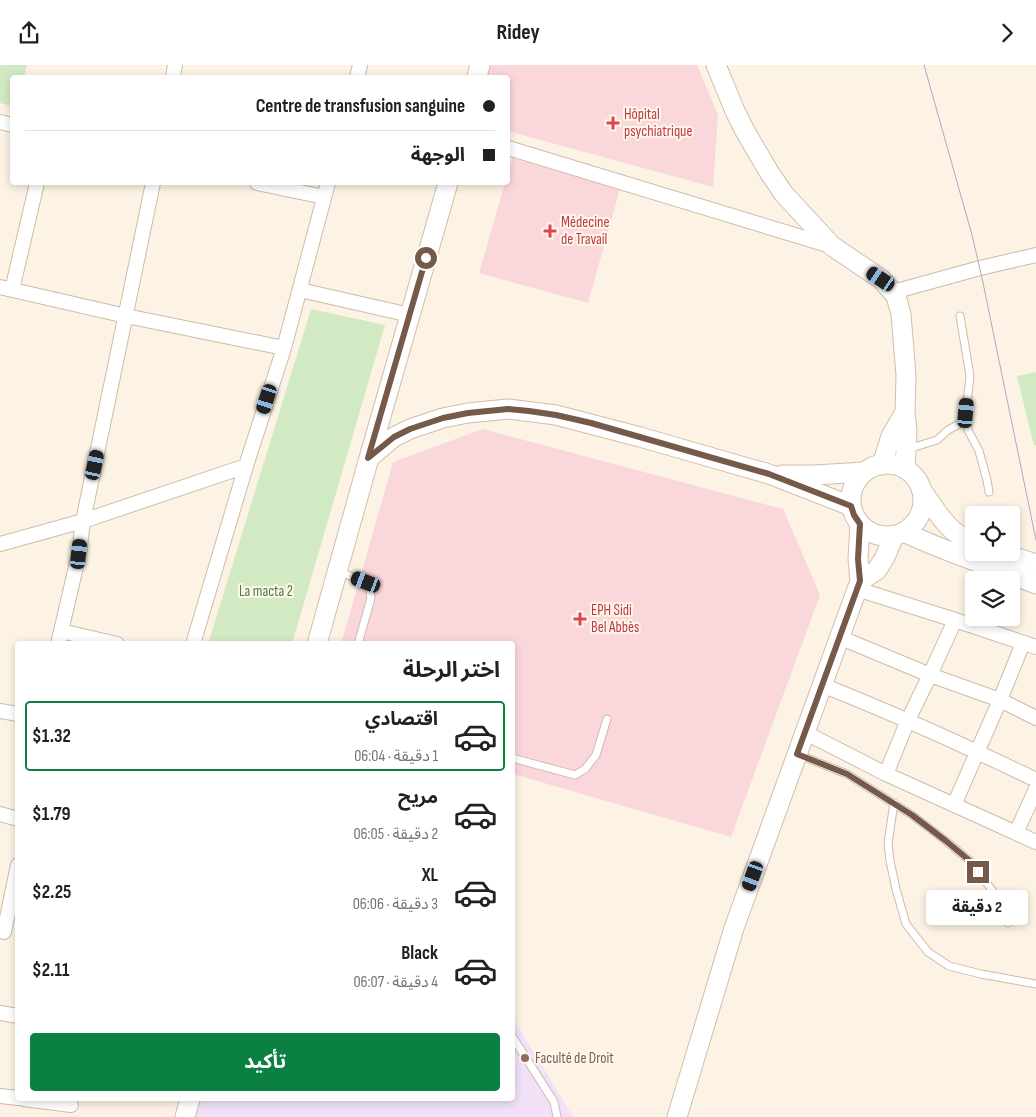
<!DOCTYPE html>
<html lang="ar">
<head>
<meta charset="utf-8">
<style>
	body { margin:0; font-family:"Sofia Sans Condensed","Noto Sans Arabic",sans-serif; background:#f6f6f6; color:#202124; direction:rtl; height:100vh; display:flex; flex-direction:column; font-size:19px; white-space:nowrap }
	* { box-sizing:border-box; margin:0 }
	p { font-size:16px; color:#757577 }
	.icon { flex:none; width:28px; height:28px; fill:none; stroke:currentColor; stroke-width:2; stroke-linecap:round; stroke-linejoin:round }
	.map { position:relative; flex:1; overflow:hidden; direction:ltr }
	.side { position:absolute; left:15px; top:576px; width:500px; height:460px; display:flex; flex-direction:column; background:#fff; border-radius:5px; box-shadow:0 2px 8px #0003; direction:rtl }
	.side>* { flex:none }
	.top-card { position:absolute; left:10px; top:10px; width:500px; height:110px; border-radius:5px; box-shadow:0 2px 8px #0003; direction:rtl; display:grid; align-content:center; height:110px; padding:0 15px; background:#fff }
	.tools { position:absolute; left:965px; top:441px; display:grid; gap:10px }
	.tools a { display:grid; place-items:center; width:55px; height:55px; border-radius:5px; background:#fff; box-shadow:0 2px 8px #0003; font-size:25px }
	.end { position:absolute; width:22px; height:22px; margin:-11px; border:6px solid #755a49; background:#fff; box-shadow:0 0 0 2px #fff }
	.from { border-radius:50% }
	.bubble { position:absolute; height:35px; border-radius:5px; background:#fff; box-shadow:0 2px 8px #0003; font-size:16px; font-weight:700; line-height:35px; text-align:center; direction:rtl }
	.car { position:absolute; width:15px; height:30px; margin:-15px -8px; border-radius:6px; box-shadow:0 0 4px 1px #0007; background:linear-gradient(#222 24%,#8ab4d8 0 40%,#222 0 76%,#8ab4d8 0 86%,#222 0) }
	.top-card b { display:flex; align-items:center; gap:18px; height:48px; font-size:19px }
	.top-card b+b { border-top:1px solid #e0e0e0 }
	.top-card i { width:12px; height:12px; background:#202124 }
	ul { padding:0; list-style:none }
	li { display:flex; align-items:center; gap:15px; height:70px; margin:0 10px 8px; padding:0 5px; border:2px solid transparent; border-radius:5px }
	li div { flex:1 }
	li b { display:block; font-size:19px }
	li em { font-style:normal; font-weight:700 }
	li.active { border-color:#0b8043 }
	li>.icon { width:45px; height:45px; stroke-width:1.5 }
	h2 { padding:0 15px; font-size:22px; line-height:60px }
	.primary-button { display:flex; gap:10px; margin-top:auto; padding:10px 15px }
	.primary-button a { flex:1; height:58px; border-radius:5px; background:#0b8043; color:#fff; font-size:20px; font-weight:700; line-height:58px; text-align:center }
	header { display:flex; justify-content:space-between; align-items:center; height:65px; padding:0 15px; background:#fff; font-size:22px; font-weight:700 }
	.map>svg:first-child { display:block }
</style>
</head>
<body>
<header><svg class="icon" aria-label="forward" viewBox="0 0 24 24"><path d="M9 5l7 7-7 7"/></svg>Ridey<svg class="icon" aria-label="share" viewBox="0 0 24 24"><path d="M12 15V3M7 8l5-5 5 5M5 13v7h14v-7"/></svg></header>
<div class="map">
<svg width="1036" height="1052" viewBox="0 0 1036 1052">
	<rect width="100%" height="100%" fill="#fcf3e4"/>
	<path fill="#f0e1f9" d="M 513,953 L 573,1052 L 186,1052 L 191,1034 L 512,1034 Z"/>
	<path fill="#fad7db" d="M 488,0 L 697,0 L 718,50 L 713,122 L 508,66 L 508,12 L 484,12 Z
		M 512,93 L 620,124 L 588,238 L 479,208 L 505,118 L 508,118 L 508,108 Z
		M 483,364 L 783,444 L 820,530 L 731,772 L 513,709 L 512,579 L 341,579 L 393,397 Z"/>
	<path fill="#d2eac3" d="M 0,0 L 27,0 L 24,12 L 12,12 L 12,41 L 0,38 Z
		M 311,244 L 385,260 L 292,579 L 208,579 Z
		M 1036,307 L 1036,380 L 1034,381 L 1017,311 Z"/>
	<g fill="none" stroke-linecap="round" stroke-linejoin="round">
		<g stroke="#cebbab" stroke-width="9">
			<path id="service" d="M 960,251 L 970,311 L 966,348 L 968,365 L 979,386 L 987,415 L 989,427
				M 908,384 L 937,375 L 948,365 L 967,355
				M 337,506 L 366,517 L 370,525 L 371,533 L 358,579
				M 797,689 L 847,709 L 912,750 L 946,776 L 970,796 L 995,829 L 1008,858
				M 512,693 L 575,710 L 585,704 L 596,690 L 607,654
				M 894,738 L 888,778 L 890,796 L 896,824 L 906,859 L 928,887 L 949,901 L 981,909 L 1036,919
				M 512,971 L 554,1037 L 557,1052"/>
		</g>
		<g stroke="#cebbab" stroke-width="16">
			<path id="minor" d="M 173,12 L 175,0
				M 357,12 L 360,0
				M 0,57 L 12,60
				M 508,83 L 831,181
				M 257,118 L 324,132
				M 0,222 L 126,251 L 284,283 L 328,118
				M 12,225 L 37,118
				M 300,225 L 410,250
				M 893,227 L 980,203 L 1036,190
				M 83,456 L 153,118
				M 83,456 L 246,401 L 284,283
				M 0,479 L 83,456 L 79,489 L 58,579
				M 857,524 L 955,555 L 1036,582
				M 61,566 L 117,579
				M 839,572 L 930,610 L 955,555
				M 193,579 L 246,401
				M 822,620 C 895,649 966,681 1036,715
				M 0,646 L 18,649
				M 804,667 L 886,709 L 1016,768 L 1036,724
				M 886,709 L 908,655 L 930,610 L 1000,635 L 1036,653
				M 954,740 L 1000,635 L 1023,578
				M 0,749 L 18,754
				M 1016,768 L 1036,777
				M 4,867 L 18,800
				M 0,948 L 18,951
				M 0,1031 L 18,1033
				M 24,1034 L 71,1040"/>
		</g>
		<g stroke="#d3bdab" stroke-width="21">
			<path id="secondary" d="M 716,0 L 735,46 L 745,66 L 769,107 L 784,129 L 832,181 L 881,214 L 896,231 L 901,249 L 906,310 L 905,347 L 907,366 L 905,404
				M 477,12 L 480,0
				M 369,393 L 448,118
				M851 435a36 36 0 1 1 72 0a36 36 0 1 1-72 0Z
				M 882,400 L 891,371 L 905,347
				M 782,410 L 814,410 L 865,407
				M 921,424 C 936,445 948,469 974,478
				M 904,467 C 947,488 992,501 1036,519
				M 1002,488 L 1036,499
				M 860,516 L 877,505 L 885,492 L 894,471
				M 317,579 L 369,393 L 394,372 L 410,364 L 443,353 L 468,348 L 508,344 L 556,350 L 640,372 L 769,409 L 851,441
				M 185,1052 L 190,1034
				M 677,1052 L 734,863 L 860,516 L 858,494 L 860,459"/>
		</g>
		<use href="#service" stroke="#fff" stroke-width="7"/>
		<use href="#minor" stroke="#fff" stroke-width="14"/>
		<use href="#secondary" stroke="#fff" stroke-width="19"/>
		<path stroke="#b6a3c6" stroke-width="1" d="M 924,0 L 972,170 L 982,213 L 1036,475"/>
	</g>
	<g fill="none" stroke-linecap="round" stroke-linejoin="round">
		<path stroke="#755a49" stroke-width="6" d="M 426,193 L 368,393 L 394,372 L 410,364 L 443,353 L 468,348 L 508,344 L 529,346 L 556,350 L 591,358 L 769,409 L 851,441 L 854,450 L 860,459 L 858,494 L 860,516 L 797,689 L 847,709 L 912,750 L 946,776 L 970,796 L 978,807"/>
	</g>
	<g fill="#e0444e" stroke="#fff7eb" stroke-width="2">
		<path d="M610.5 50.5h5v5h5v5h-5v5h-5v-5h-5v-5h5z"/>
		<path d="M547.5 158.5h5v5h5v5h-5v5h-5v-5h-5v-5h5z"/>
		<path d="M577.5 546.5h5v5h5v5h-5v5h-5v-5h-5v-5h5z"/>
	</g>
	<circle fill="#8d6e63" stroke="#fff7eb" stroke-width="2" cx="525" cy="993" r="5"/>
	<g text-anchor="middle" stroke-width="4" stroke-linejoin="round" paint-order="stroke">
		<g font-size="15" fill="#be3a42" stroke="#fff7eb" text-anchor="start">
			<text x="624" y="54">Hôpital<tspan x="624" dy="17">psychiatrique</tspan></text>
			<text x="561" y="162">Médecine<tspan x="561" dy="17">de Travail</tspan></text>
			<text x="591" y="550">EPH Sidi<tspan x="591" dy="17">Bel Abbès</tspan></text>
		</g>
		<g font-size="15" fill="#527b42" stroke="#fff7eb">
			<text x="266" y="531">La macta 2</text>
		</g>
		<g font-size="15" fill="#785e54" stroke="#fff7eb" text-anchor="start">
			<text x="535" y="998">Faculté de Droit</text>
		</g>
	</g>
</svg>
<div class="tools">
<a><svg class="icon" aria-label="locate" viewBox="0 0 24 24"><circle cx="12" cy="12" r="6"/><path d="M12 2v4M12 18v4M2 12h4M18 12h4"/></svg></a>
<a><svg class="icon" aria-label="layers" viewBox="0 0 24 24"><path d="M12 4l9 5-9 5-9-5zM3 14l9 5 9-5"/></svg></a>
</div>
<i class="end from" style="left:426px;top:193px"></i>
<i class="end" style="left:978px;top:807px"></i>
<div class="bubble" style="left:926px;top:825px;width:102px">2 دقيقة</div>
<i class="car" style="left:881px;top:214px;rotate:304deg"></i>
<i class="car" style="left:267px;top:334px;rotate:198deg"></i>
<i class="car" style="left:966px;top:348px;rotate:5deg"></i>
<i class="car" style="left:95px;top:400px;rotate:12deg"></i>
<i class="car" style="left:79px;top:489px;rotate:6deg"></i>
<i class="car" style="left:366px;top:517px;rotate:291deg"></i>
<i class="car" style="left:753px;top:811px;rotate:200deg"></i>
<div class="top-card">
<b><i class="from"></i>Centre de transfusion sanguine</b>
<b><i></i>الوجهة</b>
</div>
<section class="side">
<h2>اختر الرحلة</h2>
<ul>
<li class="active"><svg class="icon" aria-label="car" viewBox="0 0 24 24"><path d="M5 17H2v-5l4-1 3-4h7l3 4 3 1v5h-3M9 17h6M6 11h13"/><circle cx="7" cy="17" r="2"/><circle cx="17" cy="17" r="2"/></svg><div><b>اقتصادي</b><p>1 دقيقة · 06:04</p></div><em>$1.32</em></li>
<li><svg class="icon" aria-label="car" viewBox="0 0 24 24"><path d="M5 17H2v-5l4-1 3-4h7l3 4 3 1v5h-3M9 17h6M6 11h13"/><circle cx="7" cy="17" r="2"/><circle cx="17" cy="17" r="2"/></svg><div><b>مريح</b><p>2 دقيقة · 06:05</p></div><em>$1.79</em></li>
<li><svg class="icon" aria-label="car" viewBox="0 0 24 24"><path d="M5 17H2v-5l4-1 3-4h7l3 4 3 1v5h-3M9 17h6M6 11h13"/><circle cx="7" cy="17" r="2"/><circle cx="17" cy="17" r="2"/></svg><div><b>XL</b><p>3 دقيقة · 06:06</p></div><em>$2.25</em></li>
<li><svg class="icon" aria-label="car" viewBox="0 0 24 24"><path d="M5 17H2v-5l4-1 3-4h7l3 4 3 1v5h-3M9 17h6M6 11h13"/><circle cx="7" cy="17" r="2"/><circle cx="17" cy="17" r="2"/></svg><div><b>Black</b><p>4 دقيقة · 06:07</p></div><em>$2.11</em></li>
</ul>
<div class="primary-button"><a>تأكيد</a></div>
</section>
</div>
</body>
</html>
